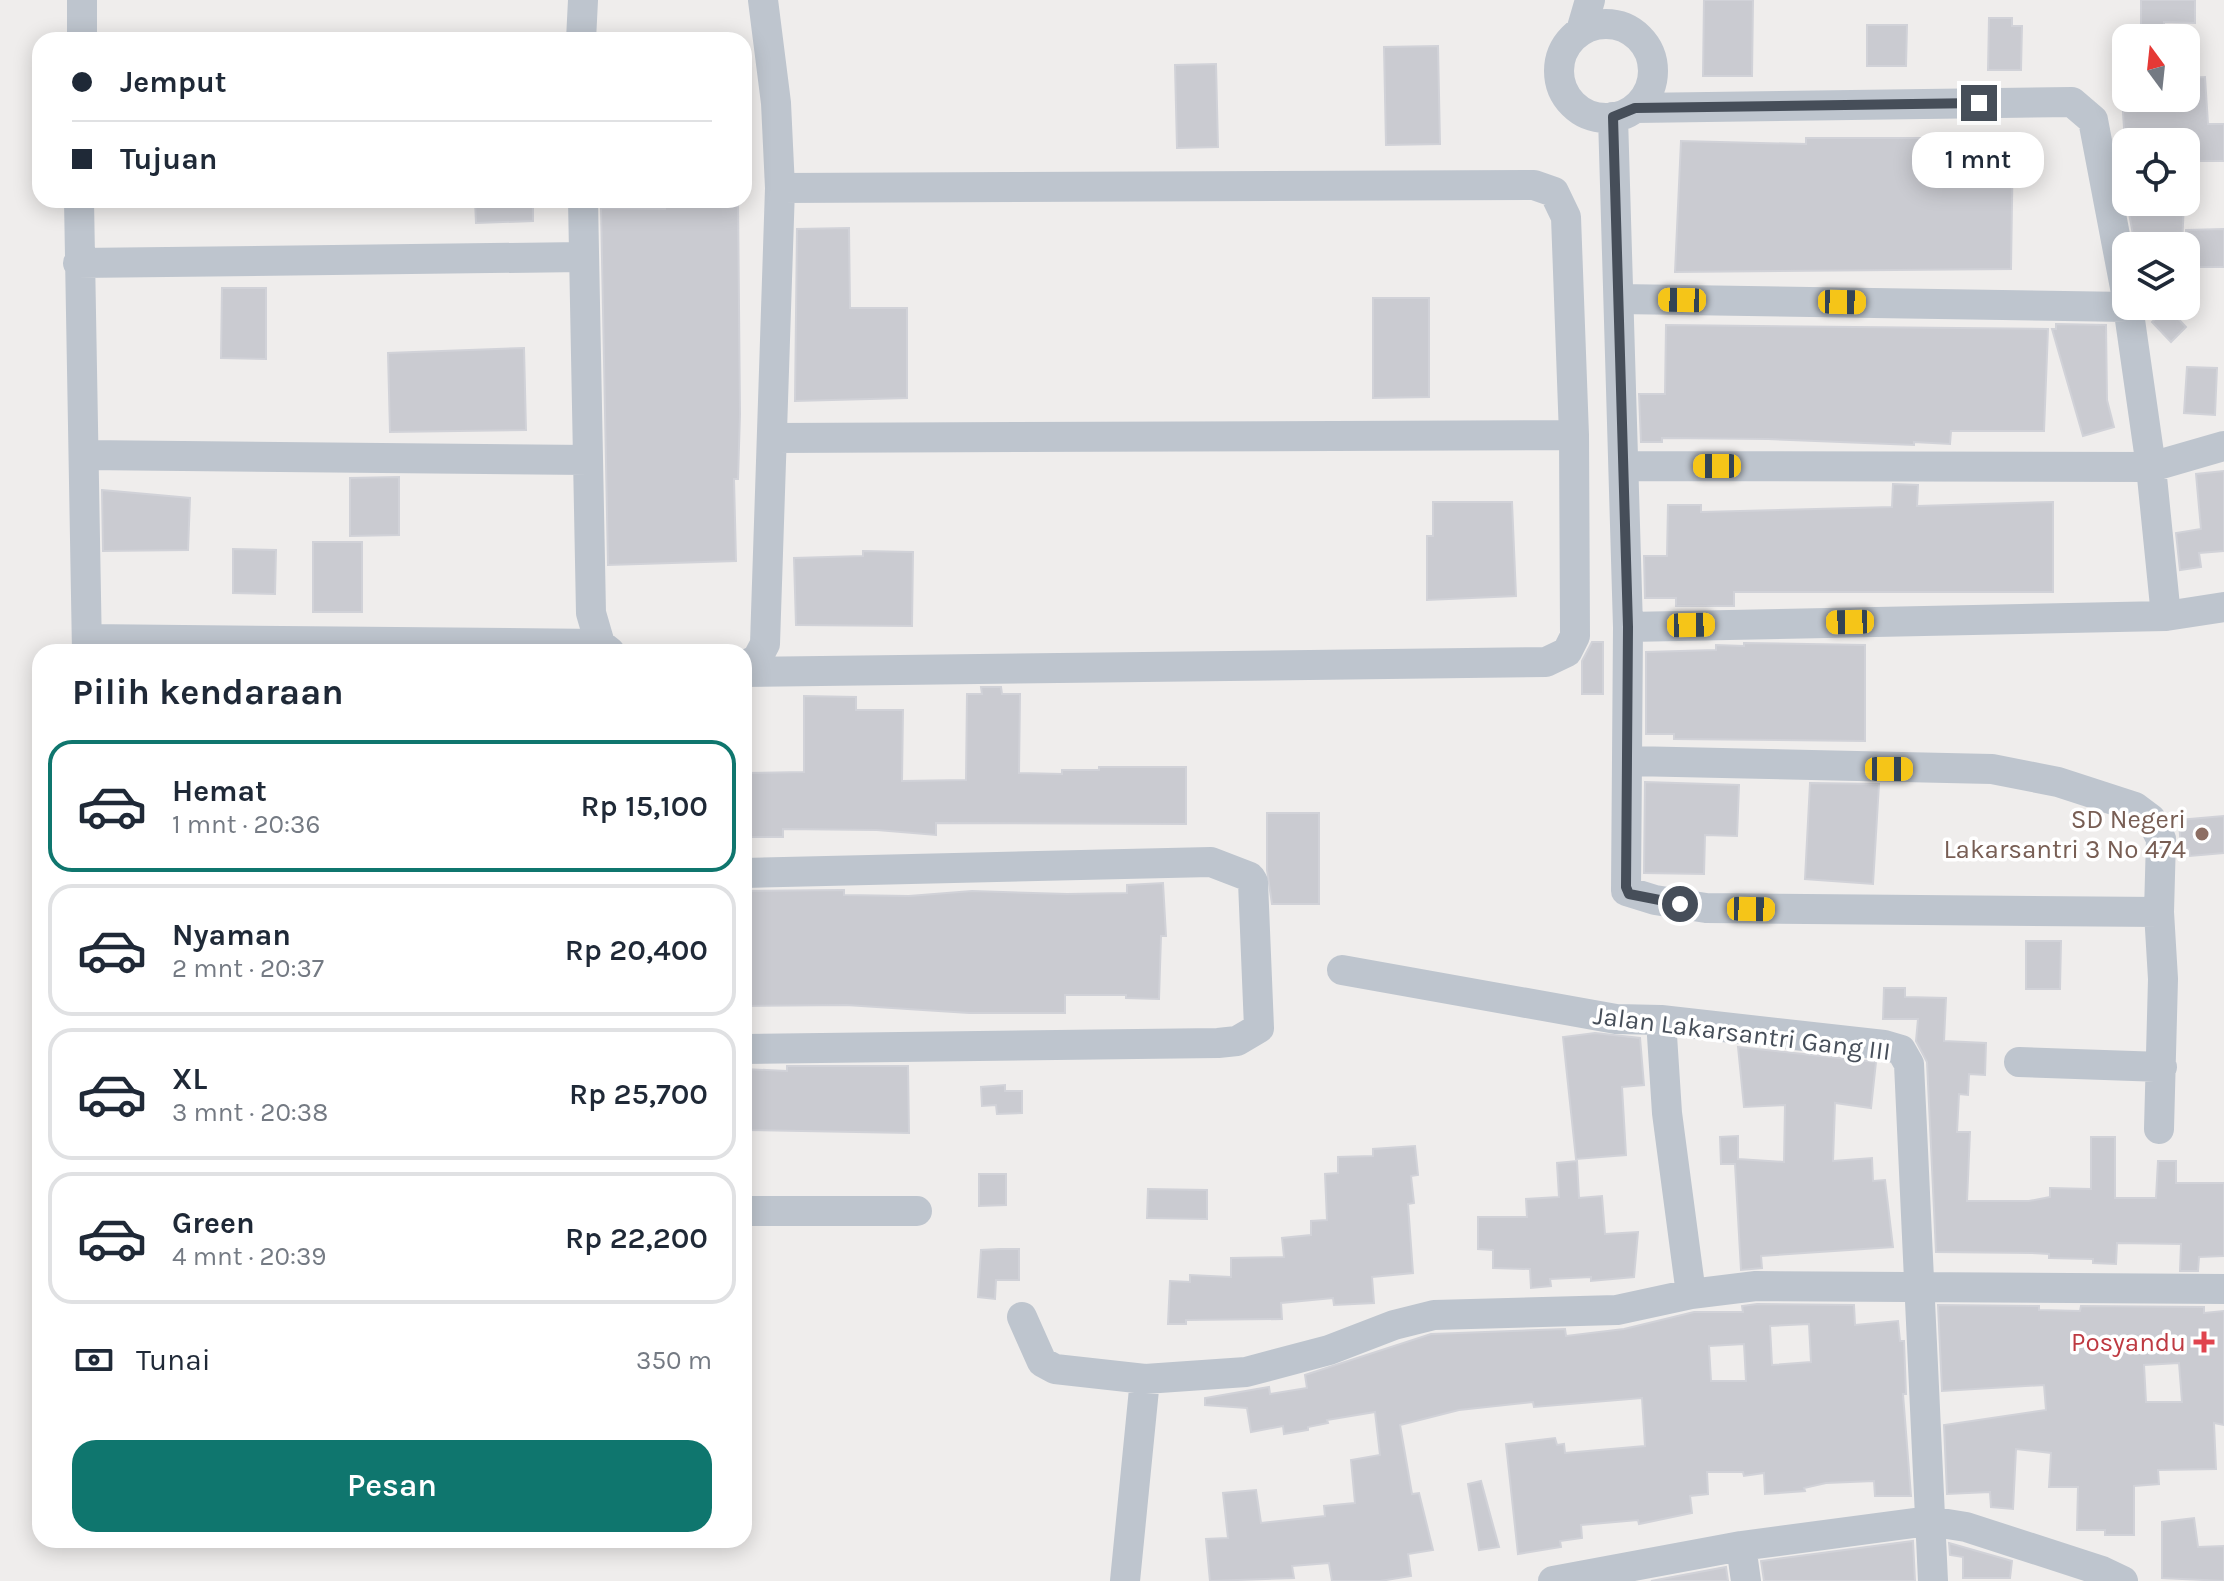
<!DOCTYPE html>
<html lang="id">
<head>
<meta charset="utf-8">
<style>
	body { margin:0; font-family:Karla,sans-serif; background:#f6f6f7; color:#1f2937; height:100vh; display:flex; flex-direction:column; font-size:30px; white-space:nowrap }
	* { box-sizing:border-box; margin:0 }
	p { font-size:26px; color:#747a83 }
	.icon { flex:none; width:44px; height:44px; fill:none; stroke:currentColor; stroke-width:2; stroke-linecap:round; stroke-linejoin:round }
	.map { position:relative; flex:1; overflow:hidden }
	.sheet { position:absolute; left:32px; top:644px; width:720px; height:904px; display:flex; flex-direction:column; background:#fff; border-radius:24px; box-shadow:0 4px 20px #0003 }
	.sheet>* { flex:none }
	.banner { position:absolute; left:32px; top:32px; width:720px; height:176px; border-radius:24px; box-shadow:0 4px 20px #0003; display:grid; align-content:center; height:176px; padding:0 40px; background:#fff }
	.needle { width:52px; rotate:345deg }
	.controls { position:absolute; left:2112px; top:24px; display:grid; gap:16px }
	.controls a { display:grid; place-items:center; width:88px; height:88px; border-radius:16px; background:#fff; box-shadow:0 4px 20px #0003; font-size:40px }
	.end { position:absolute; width:36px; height:36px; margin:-18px; border:10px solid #464e59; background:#fff; box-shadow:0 0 0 4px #fff }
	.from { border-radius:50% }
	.bubble { position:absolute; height:56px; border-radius:24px; background:#fff; box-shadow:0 4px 20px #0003; font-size:26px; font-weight:600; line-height:56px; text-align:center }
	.car { position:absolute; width:24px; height:48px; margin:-24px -12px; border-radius:10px; box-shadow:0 0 6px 2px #0007; background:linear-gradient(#f5c518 24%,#345 0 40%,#f5c518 0 76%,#345 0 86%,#f5c518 0) }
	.banner b { display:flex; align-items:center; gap:28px; height:76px; font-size:30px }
	.banner b+b { border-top:2px solid #e0e1e3 }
	.banner i { width:20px; height:20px; background:#1f2937 }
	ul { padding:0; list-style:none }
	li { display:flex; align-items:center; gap:24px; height:132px; margin:0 16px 12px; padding:0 24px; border:4px solid #e0e1e3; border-radius:24px }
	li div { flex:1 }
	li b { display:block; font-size:30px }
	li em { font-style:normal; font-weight:600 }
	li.on { border-color:#0f766e }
	li>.icon { width:72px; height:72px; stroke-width:1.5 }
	h2 { padding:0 40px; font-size:36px; line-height:96px }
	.pay { display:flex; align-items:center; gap:20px; height:88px; padding:0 40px; font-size:30px }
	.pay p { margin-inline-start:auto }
	.button { display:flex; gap:16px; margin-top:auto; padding:16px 40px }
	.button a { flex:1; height:92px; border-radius:24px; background:#0f766e; color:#fff; font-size:32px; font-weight:600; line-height:92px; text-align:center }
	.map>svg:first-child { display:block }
</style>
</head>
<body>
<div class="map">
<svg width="2224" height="1581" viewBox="0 0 2224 1581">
	<rect width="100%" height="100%" fill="#efedec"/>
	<path fill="#cacbd1" stroke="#d1d2d8" stroke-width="2" fill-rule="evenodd" d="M 1704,0 L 1753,0 L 1752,76 L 1703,76 Z
		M 2141,0 L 2195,0 L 2195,23 L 2164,22 L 2164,36 L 2141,36 Z
		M 1989,18 L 2012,18 L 2012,26 L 2022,26 L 2021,70 L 1988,70 Z
		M 1867,25 L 1907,25 L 1906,66 L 1867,66 Z
		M 1438,46 L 1440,144 L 1386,145 L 1384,47 Z
		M 1216,64 L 1218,147 L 1177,148 L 1175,65 Z
		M 2205,77 L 2208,124 L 2224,124 L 2224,161 L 2186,161 L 2186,142 L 2125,142 L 2122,98 L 2186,98 L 2186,78 Z
		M 1806,138 L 2013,138 L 2011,269 L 1675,272 L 1681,141 L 1806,144 Z
		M 475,200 L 533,200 L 533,221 L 476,223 Z
		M 665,200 L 738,200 L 740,414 L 738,479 L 734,479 L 736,561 L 608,565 L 601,208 L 665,209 Z
		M 2127,202 L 2184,202 L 2182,246 L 2135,246 Z
		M 849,228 L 850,308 L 907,308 L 907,398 L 795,401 L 797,229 Z
		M 2224,229 L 2224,267 L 2186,267 L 2186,230 Z
		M 222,288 L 266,288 L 266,359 L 221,358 Z
		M 1373,298 L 1429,298 L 1429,397 L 1373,398 Z
		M 2167,307 L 2186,327 L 2171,342 L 2152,322 Z
		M 2056,324 L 2106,325 L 2107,400 L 2114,427 L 2083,436 L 2052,329 L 2056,329 Z
		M 1666,325 L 2048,329 L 2044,431 L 1951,431 L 1950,444 L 1914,442 L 1914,445 L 1768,439 L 1662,438 L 1662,442 L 1641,442 L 1639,394 L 1665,394 Z
		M 524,348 L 526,430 L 390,432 L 388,353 Z
		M 2187,367 L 2217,368 L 2215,415 L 2184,413 Z
		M 2224,471 L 2224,551 L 2199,553 L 2201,567 L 2180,570 L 2176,533 L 2201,529 L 2196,474 Z
		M 399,477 L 399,535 L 350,536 L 350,478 Z
		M 1893,484 L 1918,485 L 1917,506 L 2053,502 L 2053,592 L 1734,592 L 1734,606 L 1676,606 L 1676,598 L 1645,598 L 1644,556 L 1667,556 L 1668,505 L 1701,505 L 1701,512 L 1892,507 Z
		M 102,490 L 190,498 L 188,550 L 103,551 Z
		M 1433,502 L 1512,502 L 1516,596 L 1427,600 L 1427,536 L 1433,536 Z
		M 313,542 L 362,542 L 362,612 L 313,612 Z
		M 233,549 L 276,550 L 275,594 L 233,593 Z
		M 863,551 L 913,552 L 912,626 L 796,625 L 794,558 L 863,556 Z
		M 1592,642 L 1603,642 L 1603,694 L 1582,694 L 1582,661 Z
		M 1744,643 L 1865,645 L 1865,741 L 1674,739 L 1674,734 L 1646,734 L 1646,652 L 1716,650 L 1716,645 L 1744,646 Z
		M 981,687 L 1001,687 L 1002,694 L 1020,694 L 1019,773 L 1062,774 L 1062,770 L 1099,770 L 1099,767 L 1186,767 L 1186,824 L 936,823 L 936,835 L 877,830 L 783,829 L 783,837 L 744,837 L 744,773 L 804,772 L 804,696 L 856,697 L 856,710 L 903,710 L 902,781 L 966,780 L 967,694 L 982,694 Z
		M 1645,782 L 1739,785 L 1737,836 L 1705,835 L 1704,874 L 1644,873 Z
		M 1810,783 L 1879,784 L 1873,884 L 1805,879 Z
		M 1267,813 L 1319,813 L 1319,904 L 1272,904 L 1267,870 Z
		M 2224,816 L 2224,853 L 2190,856 L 2189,849 L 2181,850 L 2179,820 Z
		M 1163,883 L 1166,936 L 1161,936 L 1159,999 L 1126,998 L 1126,995 L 1065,995 L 1065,1013 L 969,1013 L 846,1005 L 744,1006 L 744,891 L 844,890 L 844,895 L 909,896 L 972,891 L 1067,894 L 1127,893 L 1127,885 Z
		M 2026,941 L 2061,941 L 2060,989 L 2026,989 Z
		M 1884,988 L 1905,988 L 1905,997 L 1946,998 L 1944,1041 L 1986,1043 L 1985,1075 L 1969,1074 L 1968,1095 L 1959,1094 L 1957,1132 L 1970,1132 L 1967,1201 L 2029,1201 L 2050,1197 L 2050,1188 L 2091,1189 L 2091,1137 L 2115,1137 L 2115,1198 L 2156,1198 L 2158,1161 L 2176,1161 L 2176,1183 L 2224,1183 L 2224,1256 L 2199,1257 L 2198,1271 L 2180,1271 L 2181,1244 L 2117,1243 L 2116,1264 L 2093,1263 L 2093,1259 L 2049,1258 L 2049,1254 L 2032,1253 L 1936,1252 L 1927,1062 L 1916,1041 L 1918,1019 L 1883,1019 Z
		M 1595,1033 L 1640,1038 L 1644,1085 L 1622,1087 L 1626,1155 L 1576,1159 L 1563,1037 Z
		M 1738,1047 L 1876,1062 L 1871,1108 L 1835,1103 L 1833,1161 L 1872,1158 L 1873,1181 L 1885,1180 L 1893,1247 L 1761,1256 L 1762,1268 L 1741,1270 L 1735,1164 L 1721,1164 L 1720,1137 L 1738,1136 L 1738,1159 L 1784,1162 L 1785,1105 L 1744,1107 Z
		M 787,1066 L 908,1066 L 909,1133 L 744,1130 L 744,1069 L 787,1071 Z
		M 1005,1085 L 1005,1091 L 1022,1091 L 1022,1113 L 997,1114 L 996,1105 L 982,1106 L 981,1087 Z
		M 1415,1146 L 1418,1175 L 1411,1176 L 1414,1203 L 1408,1204 L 1413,1273 L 1372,1277 L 1374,1303 L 1334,1305 L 1333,1298 L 1281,1303 L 1282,1319 L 1186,1320 L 1186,1324 L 1168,1324 L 1170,1281 L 1190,1282 L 1190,1275 L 1231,1277 L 1231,1258 L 1284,1257 L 1282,1238 L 1311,1235 L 1311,1221 L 1327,1220 L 1325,1174 L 1338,1173 L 1338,1157 L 1373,1156 L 1373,1149 Z
		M 1577,1161 L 1579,1198 L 1602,1196 L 1605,1234 L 1638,1232 L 1634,1277 L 1591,1281 L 1591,1277 L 1550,1279 L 1551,1286 L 1531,1288 L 1530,1269 L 1493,1268 L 1493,1250 L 1478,1249 L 1478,1217 L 1527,1217 L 1526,1199 L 1559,1197 L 1557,1163 Z
		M 979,1174 L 1006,1174 L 1006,1205 L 979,1206 Z
		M 1148,1189 L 1207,1190 L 1207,1219 L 1147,1218 Z
		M 1000,1249 L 1019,1249 L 1019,1280 L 996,1280 L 995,1299 L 978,1297 L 981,1250 Z
		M 1757,1304 L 1854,1305 L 1855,1325 L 1898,1321 L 1900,1341 L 1904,1341 L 1906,1394 L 1903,1394 L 1911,1496 L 1875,1496 L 1874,1481 L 1826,1483 L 1804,1488 L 1805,1491 L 1765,1494 L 1764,1473 L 1744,1476 L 1743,1472 L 1707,1472 L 1708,1494 L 1690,1496 L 1692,1513 L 1639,1524 L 1638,1520 L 1581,1525 L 1582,1538 L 1560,1541 L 1561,1547 L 1518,1554 L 1506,1444 L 1555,1438 L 1557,1445 L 1564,1444 L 1565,1453 L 1645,1446 L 1642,1398 L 1534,1407 L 1533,1402 L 1459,1410 L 1400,1425 L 1412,1494 L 1419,1493 L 1433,1550 L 1408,1554 L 1411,1576 L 1380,1581 L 1332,1581 L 1329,1563 L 1292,1566 L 1294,1578 L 1210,1581 L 1206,1539 L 1228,1538 L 1223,1493 L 1256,1490 L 1261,1523 L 1325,1516 L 1324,1506 L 1355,1503 L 1351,1460 L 1380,1455 L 1375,1412 L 1327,1420 L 1328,1423 L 1308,1427 L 1308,1430 L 1284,1434 L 1283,1426 L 1251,1432 L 1247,1408 L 1205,1405 L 1205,1398 L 1269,1387 L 1270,1394 L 1307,1388 L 1305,1375 L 1431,1334 L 1565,1329 L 1566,1336 L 1624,1329 L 1694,1312 L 1743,1312 L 1742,1306 ZM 1809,1324 L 1811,1362 L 1772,1365 L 1770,1326 ZM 1744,1344 L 1746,1381 L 1711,1381 L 1709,1346 Z
		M 1938,1305 L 2039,1306 L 2039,1310 L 2080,1311 L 2081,1306 L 2204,1307 L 2204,1313 L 2224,1311 L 2224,1425 L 2214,1423 L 2216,1469 L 2158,1470 L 2159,1484 L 2134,1486 L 2134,1535 L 2105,1535 L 2105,1530 L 2077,1530 L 2078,1487 L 2049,1487 L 2051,1453 L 2016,1449 L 2013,1509 L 1991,1507 L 1990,1492 L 1947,1494 L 1944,1425 L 2046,1410 L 2044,1385 L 1942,1391 ZM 2179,1363 L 2182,1402 L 2146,1402 L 2144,1365 Z
		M 1481,1481 L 1499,1547 L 1479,1550 L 1468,1484 Z
		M 2194,1518 L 2198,1547 L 2224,1546 L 2224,1581 L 2162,1578 L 2162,1522 Z
		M 1913,1541 L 1915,1581 L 1764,1581 L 1761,1561 Z
		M 1949,1543 L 2012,1561 L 2010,1578 L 1963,1578 L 1963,1557 L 1950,1555 Z
		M 1726,1567 L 1728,1581 L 1651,1581 Z"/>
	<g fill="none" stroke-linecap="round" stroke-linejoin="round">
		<path stroke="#bec5ce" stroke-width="30" d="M 82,0 L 82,40
			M1559 71a47 47 0 1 1 94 0a47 47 0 1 1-94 0Z
			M 1581,31 L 1590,0
			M 581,40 L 583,0
			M 1635,108 L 2072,102 L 2093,120 L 2126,293
			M 1613,117 L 1628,627 L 1626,891 L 1655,900 L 1706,908 L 2159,912
			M 79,200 L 87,652
			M 583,200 L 591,613 L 600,644 L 610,652
			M 78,263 L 583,257
			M 1619,299 L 2128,307
			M 773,438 L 1574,435
			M 85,455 L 588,460
			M 1624,466 L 2151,467 L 2224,446
			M 2166,616 L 2224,607
			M 1628,627 L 2166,616 L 2151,467 L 2128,306
			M 87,639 L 600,644
			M 744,666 L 757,659 L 765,644 L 780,188 L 776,103 L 763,0
			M 744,672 L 1546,662 L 1567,652 L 1575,636 L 1574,435 L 1566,217 L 1554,192 L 1534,185 L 780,188
			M 1630,761 L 1992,769 L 2058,782 L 2135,807 L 2151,819 L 2161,839 L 2159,912 L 2163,979 L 2159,1129
			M 744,873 L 1211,862 L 1250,877 L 1253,882 L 1259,1028 L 1237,1041 L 1218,1043 L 744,1049
			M 1342,970 L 1616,1019 L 1661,1020 L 1884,1045 L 1901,1050 L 1909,1064 L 1933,1581
			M 1661,1020 L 1667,1113 L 1691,1294
			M 2019,1062 L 2162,1067
			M 744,1211 L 917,1211
			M 1022,1317 L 1042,1362 L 1055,1369 L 1145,1379 L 1246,1372 L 1329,1350 L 1394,1325 L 1434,1315 L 1617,1310 L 1691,1294 L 1756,1286 L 2224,1289
			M 1741,1546 L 1746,1581
			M 1125,1581 L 1145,1379
			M 1553,1581 L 1741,1546 L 1929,1521 L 1966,1527 L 2102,1571 L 2123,1581"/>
	</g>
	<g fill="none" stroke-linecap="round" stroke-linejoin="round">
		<path stroke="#464e59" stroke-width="10" d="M 1680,904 L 1629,894 L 1626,887 L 1628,627 L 1613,117 L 1635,108 L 1979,103"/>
	</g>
	<circle fill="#8d6e63" stroke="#fff" stroke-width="3" cx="2202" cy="834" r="8"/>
	<path fill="#e0444e" stroke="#fff" stroke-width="3" d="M2200 1330h8v8h8v8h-8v8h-8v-8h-8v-8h8z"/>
	<g text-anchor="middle" stroke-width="7" stroke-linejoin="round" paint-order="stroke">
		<g font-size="26" fill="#785e54" stroke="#fff" text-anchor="end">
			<text x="2186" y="828">SD Negeri<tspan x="2186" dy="30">Lakarsantri 3 No 474</tspan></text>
		</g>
		<g font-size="26" fill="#464e59" stroke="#fff">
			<text transform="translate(1742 1033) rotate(7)" y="9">Jalan Lakarsantri Gang III</text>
		</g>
		<g font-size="26" fill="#be3a42" stroke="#fff" text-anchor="end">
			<text x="2186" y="1351">Posyandu</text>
		</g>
	</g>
</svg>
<div class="controls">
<a><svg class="needle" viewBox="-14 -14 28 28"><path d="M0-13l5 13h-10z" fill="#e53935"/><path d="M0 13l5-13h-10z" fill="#747a83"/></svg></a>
<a><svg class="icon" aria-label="locate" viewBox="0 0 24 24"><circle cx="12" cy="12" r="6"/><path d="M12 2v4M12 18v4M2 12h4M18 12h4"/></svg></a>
<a><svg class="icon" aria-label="layers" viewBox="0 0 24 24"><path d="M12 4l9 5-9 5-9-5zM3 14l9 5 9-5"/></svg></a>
</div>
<i class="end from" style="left:1680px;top:904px"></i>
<i class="end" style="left:1979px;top:103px"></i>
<div class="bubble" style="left:1912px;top:132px;width:132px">1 mnt</div>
<i class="car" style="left:1682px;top:300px;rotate:271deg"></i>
<i class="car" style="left:1842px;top:302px;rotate:91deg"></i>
<i class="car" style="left:1717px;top:466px;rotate:270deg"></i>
<i class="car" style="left:1850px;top:622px;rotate:269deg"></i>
<i class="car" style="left:1691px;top:625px;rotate:89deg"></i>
<i class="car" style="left:1889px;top:769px;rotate:90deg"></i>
<i class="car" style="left:1751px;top:909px;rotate:91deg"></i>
<div class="banner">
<b><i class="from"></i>Jemput</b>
<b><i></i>Tujuan</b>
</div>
<section class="sheet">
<h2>Pilih kendaraan</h2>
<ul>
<li class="on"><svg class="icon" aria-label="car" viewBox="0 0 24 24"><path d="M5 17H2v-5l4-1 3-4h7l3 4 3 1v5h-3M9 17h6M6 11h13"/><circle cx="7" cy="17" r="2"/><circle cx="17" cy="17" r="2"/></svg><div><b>Hemat</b><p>1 mnt · 20:36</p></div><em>Rp 15,100</em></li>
<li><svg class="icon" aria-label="car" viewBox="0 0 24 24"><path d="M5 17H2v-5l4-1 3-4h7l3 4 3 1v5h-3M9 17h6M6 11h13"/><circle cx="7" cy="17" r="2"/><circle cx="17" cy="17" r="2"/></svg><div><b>Nyaman</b><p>2 mnt · 20:37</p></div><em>Rp 20,400</em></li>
<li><svg class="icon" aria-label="car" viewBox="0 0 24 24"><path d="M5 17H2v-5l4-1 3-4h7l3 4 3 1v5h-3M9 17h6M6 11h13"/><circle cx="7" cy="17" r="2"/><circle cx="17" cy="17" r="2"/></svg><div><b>XL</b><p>3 mnt · 20:38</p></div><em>Rp 25,700</em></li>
<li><svg class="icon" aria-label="car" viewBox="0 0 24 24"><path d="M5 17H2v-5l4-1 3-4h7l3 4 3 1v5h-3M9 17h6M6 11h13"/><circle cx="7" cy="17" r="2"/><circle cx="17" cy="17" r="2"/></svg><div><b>Green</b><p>4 mnt · 20:39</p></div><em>Rp 22,200</em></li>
</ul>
<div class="pay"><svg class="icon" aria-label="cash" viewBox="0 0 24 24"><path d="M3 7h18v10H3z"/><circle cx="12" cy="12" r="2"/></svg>Tunai<p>350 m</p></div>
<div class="button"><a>Pesan</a></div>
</section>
</div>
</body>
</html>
